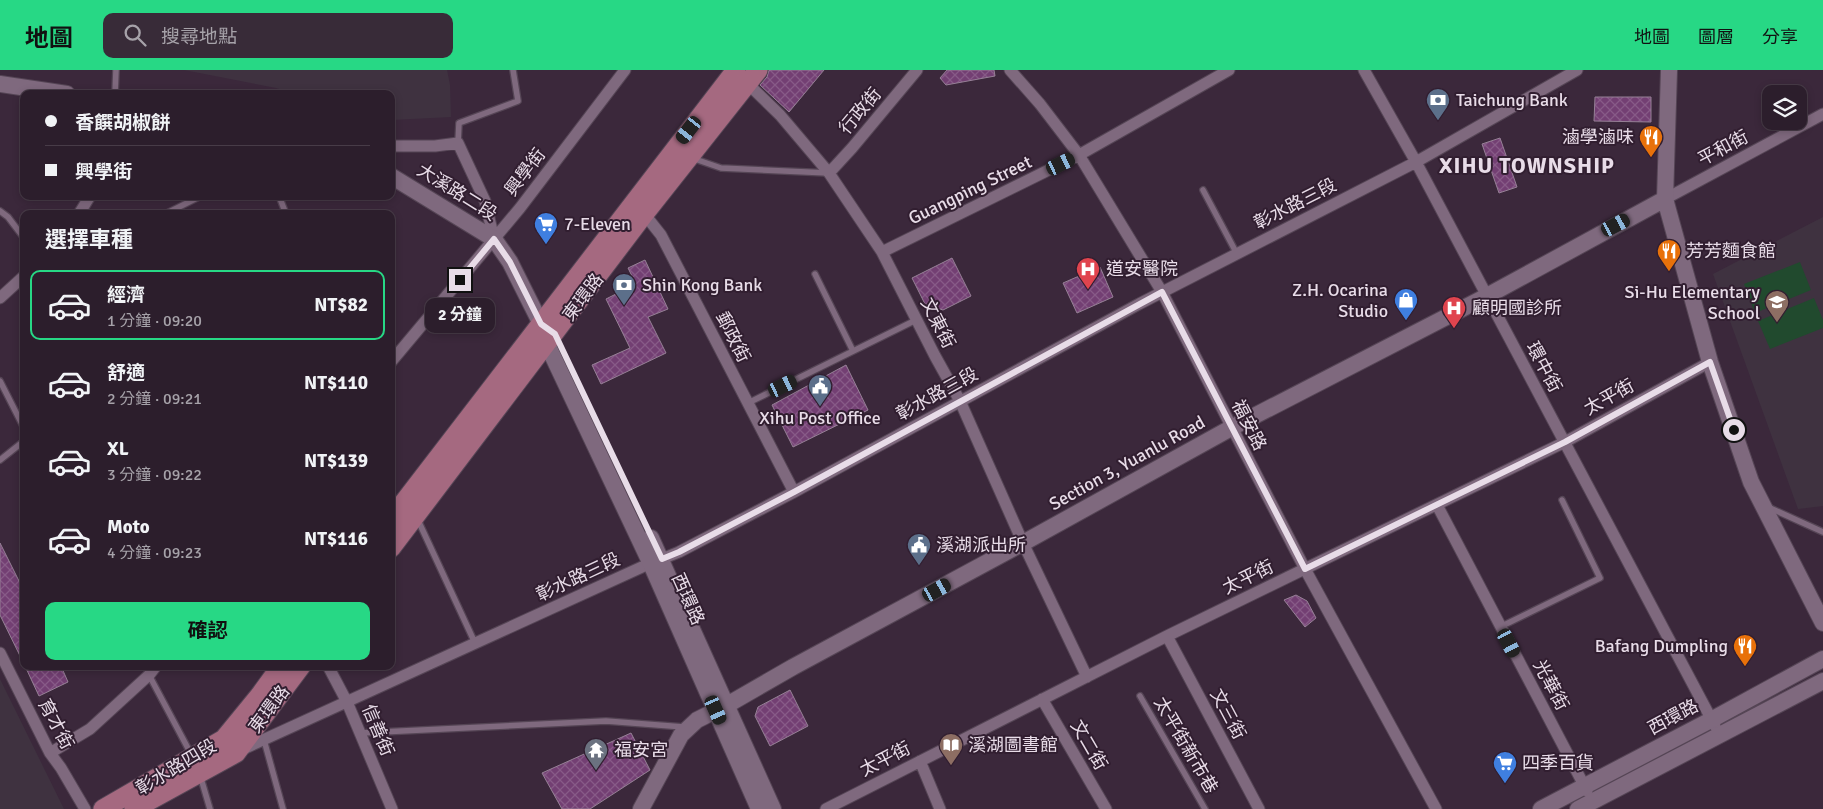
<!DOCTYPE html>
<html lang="zh-TW">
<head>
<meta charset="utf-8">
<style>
	body { margin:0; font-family:Signika,"Noto Sans TC",sans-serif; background:#382b38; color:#f1f3f6; height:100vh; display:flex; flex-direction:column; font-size:19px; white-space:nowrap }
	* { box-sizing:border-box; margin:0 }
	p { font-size:16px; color:#a6a2a9 }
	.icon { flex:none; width:28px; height:28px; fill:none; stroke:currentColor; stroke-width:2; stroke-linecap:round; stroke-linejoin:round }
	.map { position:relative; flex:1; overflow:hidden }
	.side { position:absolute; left:20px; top:140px; width:375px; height:460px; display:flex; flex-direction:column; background:#2c1e2c; border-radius:10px; box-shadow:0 2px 8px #0003,0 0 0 1px #483c48 }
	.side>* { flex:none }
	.banner { position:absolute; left:20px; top:20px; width:375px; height:110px; border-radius:10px; box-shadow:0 2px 8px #0003,0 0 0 1px #483c48; display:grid; align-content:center; height:110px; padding:0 25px; background:#2c1e2c }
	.fabs { position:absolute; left:1762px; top:15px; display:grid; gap:10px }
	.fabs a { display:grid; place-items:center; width:45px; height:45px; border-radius:10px; background:#2c1e2c; box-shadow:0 2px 8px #0003,0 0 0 1px #483c48; font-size:25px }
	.end { position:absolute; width:22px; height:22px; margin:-11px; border:6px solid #e8dce8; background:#111; box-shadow:0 0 0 2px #111 }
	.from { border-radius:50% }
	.bubble { position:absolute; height:35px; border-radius:10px; background:#2c1e2c; box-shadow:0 2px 8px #0003,0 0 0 1px #483c48; font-size:16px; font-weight:700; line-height:35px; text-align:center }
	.car { position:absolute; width:15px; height:30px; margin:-15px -8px; border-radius:6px; box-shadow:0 0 4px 1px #0007; background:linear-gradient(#222 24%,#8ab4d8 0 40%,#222 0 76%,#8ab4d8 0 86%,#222 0) }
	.banner b { display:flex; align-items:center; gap:18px; height:48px; font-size:19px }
	.banner b+b { border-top:1px solid #483c48 }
	.banner i { width:12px; height:12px; background:#f1f3f6 }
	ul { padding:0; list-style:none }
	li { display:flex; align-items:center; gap:15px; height:70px; margin:0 10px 8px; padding:0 15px; border:2px solid transparent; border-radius:10px }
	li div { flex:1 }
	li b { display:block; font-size:19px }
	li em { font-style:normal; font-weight:700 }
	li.current { border-color:#27d885 }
	li>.icon { width:45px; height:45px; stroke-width:1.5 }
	h2 { padding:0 25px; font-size:22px; line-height:60px }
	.primary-button { display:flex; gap:10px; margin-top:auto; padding:10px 25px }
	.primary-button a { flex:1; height:58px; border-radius:10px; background:#27d885; color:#111; font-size:20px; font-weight:700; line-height:58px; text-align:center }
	header { display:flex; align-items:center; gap:30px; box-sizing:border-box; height:70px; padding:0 25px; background:#27d885; color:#111 }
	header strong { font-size:24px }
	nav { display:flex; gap:28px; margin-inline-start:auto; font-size:18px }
	.search { width:350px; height:45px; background:#382b38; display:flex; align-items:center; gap:12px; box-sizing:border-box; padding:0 18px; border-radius:10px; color:#a6a2a9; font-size:19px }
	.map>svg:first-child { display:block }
</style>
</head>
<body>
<header>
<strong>地圖</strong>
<div class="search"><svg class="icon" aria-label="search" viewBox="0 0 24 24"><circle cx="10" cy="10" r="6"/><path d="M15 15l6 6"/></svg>搜尋地點</div>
<nav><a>地圖</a><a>圖層</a><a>分享</a></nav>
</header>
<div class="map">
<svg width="1823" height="739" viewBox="0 0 1823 739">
	<defs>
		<pattern id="building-cross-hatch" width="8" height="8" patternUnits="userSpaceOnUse" patternTransform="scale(1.25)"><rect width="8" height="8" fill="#733f73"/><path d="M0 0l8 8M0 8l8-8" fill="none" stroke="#875a87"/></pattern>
	</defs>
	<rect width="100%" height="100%" fill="#3b283b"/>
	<path fill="#3f3240" d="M 184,0 L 447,0 L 450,15 L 451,47 L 391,50 L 391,24 L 294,24 L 276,18 Z
		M 1823,147 L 1823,436 L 1798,439 L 1713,204 Z
		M 0,609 L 64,739 L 0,739 Z"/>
	<path fill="#214a2e" d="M 1800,192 L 1811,220 L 1755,243 L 1744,214 Z
		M 1814,228 L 1823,250 L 1823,258 L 1770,279 L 1758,251 Z"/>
	<path fill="url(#building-cross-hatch)" stroke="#968096" d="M 769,0 L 824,0 L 789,42 L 760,15 L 767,7 Z
		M 947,0 L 994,0 L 995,6 L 946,15 L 940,8 Z
		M 1595,27 L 1651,27 L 1651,52 L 1594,51 Z
		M 1500,68 L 1517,117 L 1499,123 L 1482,74 Z
		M 952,188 L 971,226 L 943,240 L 925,234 L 912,208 Z
		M 645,190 L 668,239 L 648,247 L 666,283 L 601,314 L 592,295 L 630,278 L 606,229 L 636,214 L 628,198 Z
		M 1100,197 L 1113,227 L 1077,243 L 1063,213 Z
		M 846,295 L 868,340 L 793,377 L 772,335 Z
		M 0,473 L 24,521 L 24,594 L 0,545 Z
		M 1296,525 L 1307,531 L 1316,548 L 1305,557 L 1284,530 Z
		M 25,596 L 61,596 L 68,612 L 39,626 Z
		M 790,620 L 808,656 L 770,676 L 755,646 L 758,637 Z
		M 631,663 L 650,700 L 590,739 L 562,739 L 542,703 Z"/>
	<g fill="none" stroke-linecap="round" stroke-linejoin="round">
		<g stroke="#554555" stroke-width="8">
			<path id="lane" d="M 115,24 L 116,0
				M 458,73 L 459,53 L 518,31 L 513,0
				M 692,88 L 721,98 L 829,103
				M 1203,120 L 1237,184
				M 279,126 L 286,144
				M 0,141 L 8,147 L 24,168
				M 165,144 L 201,126
				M 815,204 L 853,281
				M 0,311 L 24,358
				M 748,333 L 916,250
				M 0,390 L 24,371
				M 1770,438 L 1823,462
				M 417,448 L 475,573
				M 1500,557 L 1600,508 L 1562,430
				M 149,605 L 191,684
				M 1140,626 L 1205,739
				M 360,663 L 606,651 L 684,657
				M 264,670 L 283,739
				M 200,705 L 210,739"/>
		</g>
		<g stroke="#554555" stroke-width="13">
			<path id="street" d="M 1010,0 L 1040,34 L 1079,85 L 1162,222 L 1305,499 L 1436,739
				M 1364,0 L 1416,92 L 1715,656
				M 744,10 L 780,45 L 829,103 L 882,182 L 935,286 L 960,331 L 1023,473 L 1087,607
				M 391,76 L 435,76 L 458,73 L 485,131 L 494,169
				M 829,103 L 852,78 L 917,0
				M 1665,129 L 1823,44
				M 642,141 L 661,165 L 794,422
				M 79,144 L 90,126
				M 882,182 L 1079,85 L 1229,0
				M 0,228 L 24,206
				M 391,292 L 520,138 L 625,0
				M 1437,435 L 1587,721
				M 1167,566 L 1259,739
				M 0,583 L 50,683 L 61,698 L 85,739
				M 328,596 L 347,632 L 392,739
				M 1042,629 L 1106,739
				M 241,680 L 642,497 L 679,482 L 794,422 L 1139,234 L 1416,92 L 1577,0
				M 50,683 L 90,659 L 149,605 L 156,596
				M 920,691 L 940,739
				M 826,739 L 1167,566 L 1565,372 L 1710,292"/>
		</g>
		<g stroke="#554555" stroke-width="18">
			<path id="secondary" d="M 1669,0 L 1665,129 L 1710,292 L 1751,412 L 1823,553
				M 0,14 L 67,24
				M 391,106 L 494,169 L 510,192 L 541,254 L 547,274 L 651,494 L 759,739
				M 651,468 L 773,739
				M 641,739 L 681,665 L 697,650 L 727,635 L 793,597 L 1023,473 L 1231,358 L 1487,226 L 1665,129
				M 1541,739 L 1711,650 L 1823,589
				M 1578,739 L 1823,611"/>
		</g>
		<g stroke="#554555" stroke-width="21">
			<path id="primary" d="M 391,449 L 736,0
				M 391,478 L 645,143 L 758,0
				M 103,739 L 224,669 L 260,625 L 281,596
				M 134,739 L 236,683 L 301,596"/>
		</g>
		<use href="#lane" stroke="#7f697e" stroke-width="5.5"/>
		<use href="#street" stroke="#7f697e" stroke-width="11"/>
		<use href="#secondary" stroke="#7f697e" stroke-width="16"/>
		<use href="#primary" stroke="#a56980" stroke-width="19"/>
	</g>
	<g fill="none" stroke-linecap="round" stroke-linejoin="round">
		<path stroke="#e8dce8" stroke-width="6" d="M 460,210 L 494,169 L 510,192 L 541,254 L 555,264 L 662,489 L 679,482 L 794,422 L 1162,222 L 1305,499 L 1565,372 L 1710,292 L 1734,360"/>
	</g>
	<defs>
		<g id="bank-pin" transform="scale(1.25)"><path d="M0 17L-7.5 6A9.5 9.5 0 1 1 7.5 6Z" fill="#5c6f8a" stroke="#311e30"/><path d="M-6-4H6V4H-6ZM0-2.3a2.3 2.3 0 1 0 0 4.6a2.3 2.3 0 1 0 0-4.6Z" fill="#fff"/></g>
		<g id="restaurant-pin" transform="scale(1.25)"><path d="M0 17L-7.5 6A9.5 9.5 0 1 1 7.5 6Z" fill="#e8710a" stroke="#311e30"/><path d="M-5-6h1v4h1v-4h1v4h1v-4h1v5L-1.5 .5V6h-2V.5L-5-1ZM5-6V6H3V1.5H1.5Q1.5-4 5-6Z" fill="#fff"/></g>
		<g id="supermarket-pin" transform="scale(1.25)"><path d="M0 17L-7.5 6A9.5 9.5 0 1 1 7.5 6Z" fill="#3f7fe0" stroke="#311e30"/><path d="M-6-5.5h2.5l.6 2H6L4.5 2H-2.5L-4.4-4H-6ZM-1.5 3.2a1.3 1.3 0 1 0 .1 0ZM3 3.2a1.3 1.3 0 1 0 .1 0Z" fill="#fff"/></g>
		<g id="hospital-pin" transform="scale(1.25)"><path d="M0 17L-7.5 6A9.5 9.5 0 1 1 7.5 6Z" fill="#e0444e" stroke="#311e30"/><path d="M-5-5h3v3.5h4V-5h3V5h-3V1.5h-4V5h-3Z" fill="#fff"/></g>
		<g id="shop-pin" transform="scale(1.25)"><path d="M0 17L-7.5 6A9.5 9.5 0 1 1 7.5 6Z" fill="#3f7fe0" stroke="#311e30"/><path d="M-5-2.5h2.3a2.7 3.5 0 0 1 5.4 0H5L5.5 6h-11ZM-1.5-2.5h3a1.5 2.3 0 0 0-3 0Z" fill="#fff"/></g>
		<g id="school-pin" transform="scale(1.25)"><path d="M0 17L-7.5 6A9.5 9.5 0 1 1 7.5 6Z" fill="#8d6e63" stroke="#311e30"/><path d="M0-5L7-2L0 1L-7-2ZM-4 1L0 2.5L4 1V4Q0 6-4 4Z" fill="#fff"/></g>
		<g id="civic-pin" transform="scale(1.25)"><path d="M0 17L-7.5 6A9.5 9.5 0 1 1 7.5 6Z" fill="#5c6f8a" stroke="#311e30"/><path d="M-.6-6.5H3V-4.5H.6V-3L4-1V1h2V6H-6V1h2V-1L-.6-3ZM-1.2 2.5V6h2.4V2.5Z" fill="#fff"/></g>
		<g id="library-pin" transform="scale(1.25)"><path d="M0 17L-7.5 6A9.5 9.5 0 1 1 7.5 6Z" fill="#8d6e63" stroke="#311e30"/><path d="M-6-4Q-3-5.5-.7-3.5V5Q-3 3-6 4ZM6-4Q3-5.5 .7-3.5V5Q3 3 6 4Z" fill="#fff"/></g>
		<g id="temple-pin" transform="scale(1.25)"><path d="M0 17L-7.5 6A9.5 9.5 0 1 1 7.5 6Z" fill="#6b7280" stroke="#311e30"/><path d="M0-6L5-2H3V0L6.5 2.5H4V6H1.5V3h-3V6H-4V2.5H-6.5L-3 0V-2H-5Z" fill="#fff"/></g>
	</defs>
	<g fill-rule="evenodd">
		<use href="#bank-pin" x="1438" y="30"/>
		<use href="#restaurant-pin" x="1651" y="67"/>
		<use href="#supermarket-pin" x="546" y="154"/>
		<use href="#restaurant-pin" x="1669" y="181"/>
		<use href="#hospital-pin" x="1088" y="199"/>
		<use href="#bank-pin" x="624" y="215"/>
		<use href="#shop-pin" x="1406" y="230"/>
		<use href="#school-pin" x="1777" y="232"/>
		<use href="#hospital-pin" x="1454" y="238"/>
		<use href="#civic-pin" x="820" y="316"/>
		<use href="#civic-pin" x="919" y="475"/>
		<use href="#restaurant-pin" x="1745" y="576"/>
		<use href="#library-pin" x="951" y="675"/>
		<use href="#temple-pin" x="596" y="680"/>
		<use href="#supermarket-pin" x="1505" y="693"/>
	</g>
	<g text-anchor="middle" stroke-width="4" stroke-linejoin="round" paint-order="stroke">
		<g font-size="18" fill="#e8dce8" stroke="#311e30" text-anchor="start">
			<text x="1456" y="36">Taichung Bank</text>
			<text x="1634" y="73" text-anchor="end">滷學滷味</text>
			<text x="564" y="160">7-Eleven</text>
			<text x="1686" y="187">芳芳麵食館</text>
			<text x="1106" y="205">道安醫院</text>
			<text x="642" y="221">Shin Kong Bank</text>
			<text x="1388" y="226" text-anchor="end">Z.H. Ocarina<tspan x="1388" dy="21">Studio</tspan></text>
			<text x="1760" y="228" text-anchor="end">Si-Hu Elementary<tspan x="1760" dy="21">School</tspan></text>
			<text x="1472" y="244">顧明國診所</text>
			<text x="820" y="354" text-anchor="middle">Xihu Post Office</text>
			<text x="936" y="481">溪湖派出所</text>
			<text x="1728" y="582" text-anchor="end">Bafang Dumpling</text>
			<text x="968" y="681">溪湖圖書館</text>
			<text x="614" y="686">福安宮</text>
			<text x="1522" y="699">四季百貨</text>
		</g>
		<g font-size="18" fill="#e8dce8" stroke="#311e30">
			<text transform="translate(860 41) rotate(-50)" y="6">行政街</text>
			<text transform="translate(1723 78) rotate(-28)" y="6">平和街</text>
			<text transform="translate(525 102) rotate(-53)" y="6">興學街</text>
			<text transform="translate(970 120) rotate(-26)" y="6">Guangping Street</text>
			<text transform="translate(457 122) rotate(32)" y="6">大溪路二段</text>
			<text transform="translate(1295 134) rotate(-27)" y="6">彰水路三段</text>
			<text transform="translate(583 227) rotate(-53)" y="6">東環路</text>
			<text transform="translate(938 253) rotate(63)" y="6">文東街</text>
			<text transform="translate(733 267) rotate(63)" y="6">郵政街</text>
			<text transform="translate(1544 297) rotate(62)" y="6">環中街</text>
			<text transform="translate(937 324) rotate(-29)" y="6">彰水路三段</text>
			<text transform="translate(1609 327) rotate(-29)" y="6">太平街</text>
			<text transform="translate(1249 355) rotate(63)" y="6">福安路</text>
			<text transform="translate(1127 393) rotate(-29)" y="6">Section 3, Yuanlu Road</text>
			<text transform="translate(578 507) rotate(-25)" y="6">彰水路三段</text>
			<text transform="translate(1248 507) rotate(-26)" y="6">太平街</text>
			<text transform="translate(688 529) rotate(66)" y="6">西環路</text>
			<text transform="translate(1551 615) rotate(62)" y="6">光華街</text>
			<text transform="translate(269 639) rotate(-53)" y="6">東環路</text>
			<text transform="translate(1228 644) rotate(62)" y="6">文三街</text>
			<text transform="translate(1673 647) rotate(-28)" y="6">西環路</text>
			<text transform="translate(56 654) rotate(62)" y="6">育才街</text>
			<text transform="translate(378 660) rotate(67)" y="6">信善街</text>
			<text transform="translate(1089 675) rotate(60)" y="6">文二街</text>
			<text transform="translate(1186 675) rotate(60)" y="6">太平街新市巷</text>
			<text transform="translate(885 689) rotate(-27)" y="6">太平街</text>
			<text transform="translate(176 697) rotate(-31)" y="6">彰水路四段</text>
		</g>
		<g font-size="22" font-weight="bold" letter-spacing="1" fill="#e8dce8" stroke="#311e30">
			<text x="1527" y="103">XIHU TOWNSHIP</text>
		</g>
	</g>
</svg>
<div class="fabs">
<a><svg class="icon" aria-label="layers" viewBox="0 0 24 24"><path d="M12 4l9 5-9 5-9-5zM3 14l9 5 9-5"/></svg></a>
</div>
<i class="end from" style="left:1734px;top:360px"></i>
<i class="end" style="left:460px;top:210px"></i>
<div class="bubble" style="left:425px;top:228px;width:70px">2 分鐘</div>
<i class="car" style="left:689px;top:60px;rotate:218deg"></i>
<i class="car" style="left:1061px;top:94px;rotate:64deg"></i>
<i class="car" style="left:1616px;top:155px;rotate:62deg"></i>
<i class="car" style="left:783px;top:316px;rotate:64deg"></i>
<i class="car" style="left:937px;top:520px;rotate:61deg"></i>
<i class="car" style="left:1509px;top:573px;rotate:152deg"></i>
<i class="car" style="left:716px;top:640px;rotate:156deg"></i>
<div class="banner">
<b><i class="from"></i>香饌胡椒餅</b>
<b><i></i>興學街</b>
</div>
<section class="side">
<h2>選擇車種</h2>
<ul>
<li class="current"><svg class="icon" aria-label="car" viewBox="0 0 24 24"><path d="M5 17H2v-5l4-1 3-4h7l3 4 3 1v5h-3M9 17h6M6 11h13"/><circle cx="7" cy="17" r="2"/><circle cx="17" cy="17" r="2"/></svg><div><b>經濟</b><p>1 分鐘 · 09:20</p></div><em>NT$82</em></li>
<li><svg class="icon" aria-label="car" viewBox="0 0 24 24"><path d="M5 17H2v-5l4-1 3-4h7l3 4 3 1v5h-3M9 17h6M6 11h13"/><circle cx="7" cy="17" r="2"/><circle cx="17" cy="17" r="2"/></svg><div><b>舒適</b><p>2 分鐘 · 09:21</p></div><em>NT$110</em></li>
<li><svg class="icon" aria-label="car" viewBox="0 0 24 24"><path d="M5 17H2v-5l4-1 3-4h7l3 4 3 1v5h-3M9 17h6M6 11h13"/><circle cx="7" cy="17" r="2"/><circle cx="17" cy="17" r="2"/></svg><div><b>XL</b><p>3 分鐘 · 09:22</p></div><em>NT$139</em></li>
<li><svg class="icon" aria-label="car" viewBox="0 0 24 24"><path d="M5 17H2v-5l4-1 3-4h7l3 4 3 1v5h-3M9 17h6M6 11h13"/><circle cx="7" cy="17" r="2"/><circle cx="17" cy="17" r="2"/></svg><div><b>Moto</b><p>4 分鐘 · 09:23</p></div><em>NT$116</em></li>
</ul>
<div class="primary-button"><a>確認</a></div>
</section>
</div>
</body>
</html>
